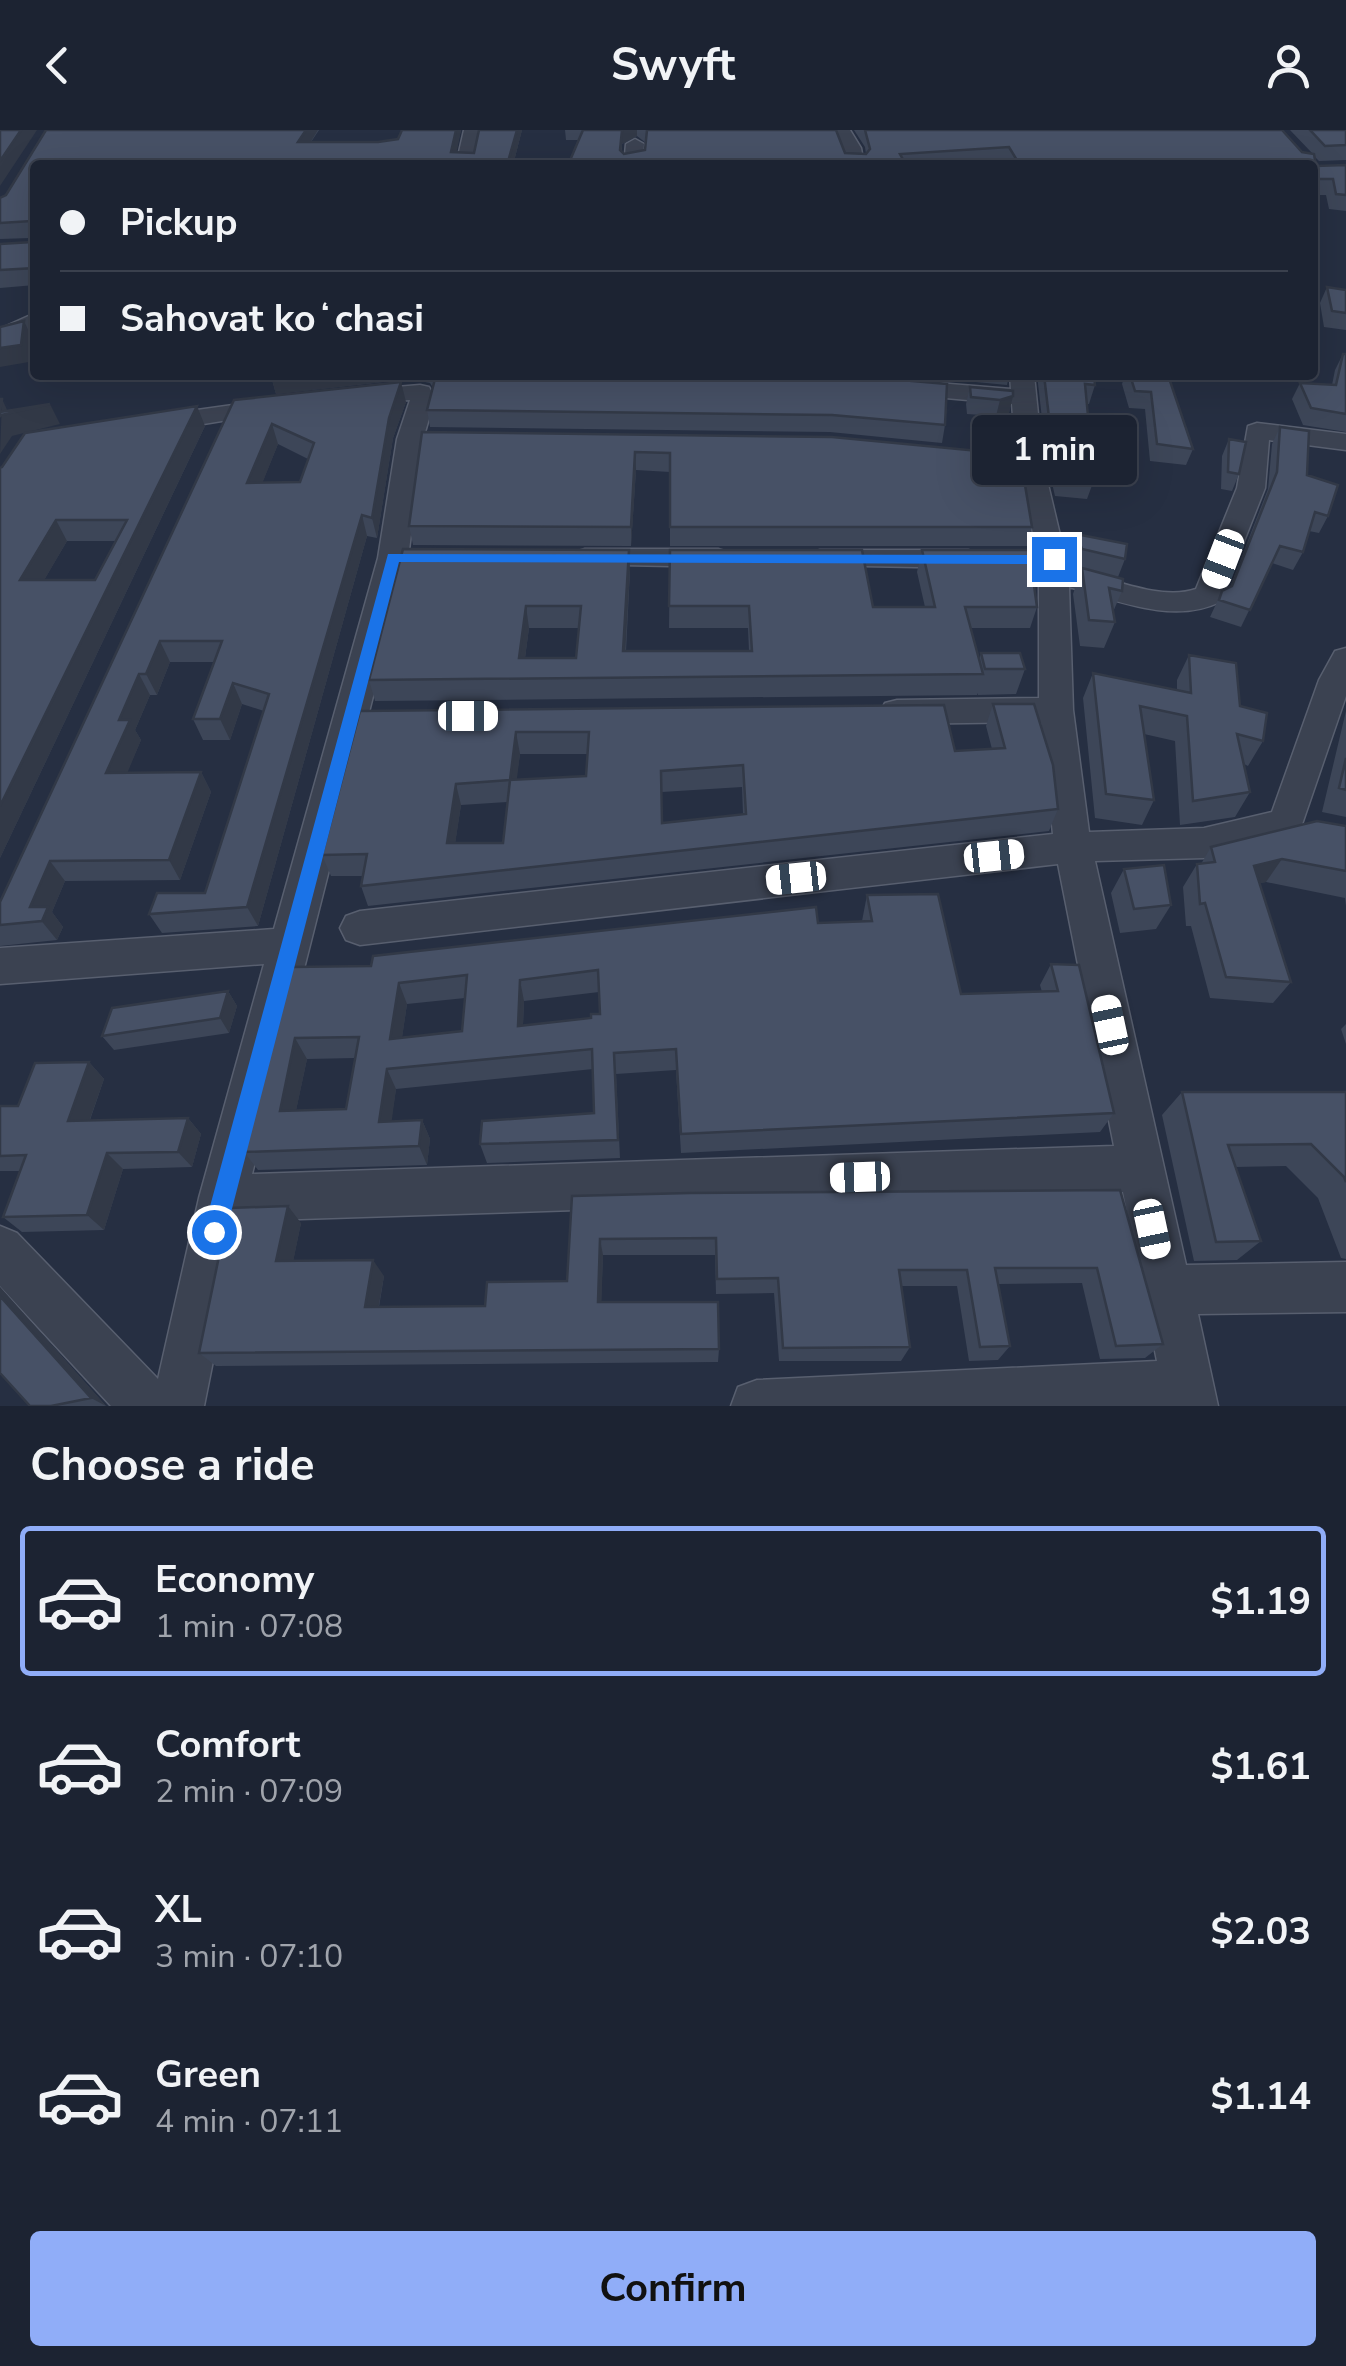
<!DOCTYPE html>
<html lang="en">
<head>
<meta charset="utf-8">
<style>
	body { margin:0; font-family:"Nunito Sans",sans-serif; background:#292f3e; color:#f1f3f6; height:100vh; display:flex; flex-direction:column; font-size:38px; white-space:nowrap }
	* { box-sizing:border-box; margin:0 }
	p { font-size:32px; color:#a0a4ac }
	.icon { flex:none; width:55px; height:55px; fill:none; stroke:currentColor; stroke-width:2; stroke-linecap:round; stroke-linejoin:round }
	.map { position:relative; height:1276px; overflow:hidden }
	.drawer { display:flex; flex-direction:column; background:#1c2332; flex:1 }
	.drawer>* { flex:none }
	.top-card { position:absolute; left:30px; top:30px; width:1288px; height:220px; border-radius:10px; box-shadow:0 10px 40px #0002,0 0 0 2px #3a404d; display:grid; align-content:center; height:220px; padding:0 30px; background:#1c2332 }
	.end { position:absolute; width:45px; height:45px; margin:-22px; border:12px solid #1a73e8; background:#fff; box-shadow:0 0 0 5px #fff }
	.from { border-radius:50% }
	.bubble { position:absolute; height:70px; border-radius:10px; background:#1c2332; box-shadow:0 10px 40px #0002,0 0 0 2px #3a404d; font-size:32px; font-weight:700; line-height:70px; text-align:center }
	.car { position:absolute; width:30px; height:60px; margin:-30px -15px; border-radius:12px; box-shadow:0 0 8px 2px #0007; background:linear-gradient(#fff 24%,#345 0 40%,#fff 0 76%,#345 0 86%,#fff 0) }
	.top-card b { display:flex; align-items:center; gap:35px; height:95px; font-size:38px }
	.top-card b+b { border-top:2px solid #3a404d }
	.top-card i { width:25px; height:25px; background:#f1f3f6 }
	ul { padding:0; list-style:none }
	li { display:flex; align-items:center; gap:30px; height:150px; margin:0 20px 15px; padding:0 10px; border:5px solid transparent; border-radius:10px }
	li div { flex:1 }
	li b { display:block; font-size:38px }
	li em { font-style:normal; font-weight:700 }
	li.on { border-color:#90adf8 }
	li>.icon { width:90px; height:90px; stroke-width:1.5 }
	h2 { padding:0 30px; font-size:45px; line-height:120px }
	.primary-button { display:flex; gap:20px; margin-top:auto; padding:20px 30px }
	.primary-button a { flex:1; height:115px; border-radius:10px; background:#90adf8; color:#111; font-size:40px; font-weight:700; line-height:115px; text-align:center }
	header { display:flex; justify-content:space-between; align-items:center; height:130px; padding:0 30px; background:#1c2332; font-size:45px; font-weight:700 }
	.map>svg:first-child { display:block }
</style>
</head>
<body>
<header><svg class="icon" aria-label="back" viewBox="0 0 24 24"><path d="M15 5l-7 7 7 7"/></svg>Swyft<svg class="icon" aria-label="person" viewBox="0 0 24 24"><circle cx="12" cy="8" r="4"/><path d="M4 21q1-7 8-7t8 7"/></svg></header>
<div class="map">
<svg width="1346" height="1276" viewBox="0 0 1346 1276">
	<rect width="100%" height="100%" fill="#262f42"/>
	<g fill="none" stroke-linecap="round" stroke-linejoin="round">
		<g stroke="#585f6f" stroke-width="3">
			<path id="minor" d="M 464,0 L 482,0 L 474,35 L 456,35 Z
				M 832,0 L 850,0 L 861,18 L 864,35 L 846,35 L 843,18 Z
				M 635,9 L 644,14 L 642,35 L 624,35 L 626,14 Z
				M 35,183 L 35,200 L 26,207 L 0,213 L 0,199 Z
				M 1010,245 L 1034,245 L 1043,333 L 1069,443 L 1078,440 C 1113,449 1161,471 1196,459 L 1237,358 L 1248,296 L 1257,293 L 1346,304 L 1346,320 L 1269,310 L 1265,358 L 1220,472 C 1173,495 1116,470 1069,457 L 1073,580 L 1089,702 L 1204,698 L 1272,682 L 1319,550 L 1335,521 L 1346,518 L 1346,566 L 1299,703 L 1204,728 L 1095,731 L 1186,1135 L 1346,1132 L 1346,1182 L 1198,1184 L 1218,1276 L 731,1276 L 738,1257 L 757,1250 L 1157,1231 L 1123,1062 L 241,1091 L 204,1276 L 111,1276 L 0,1156 L 0,1096 L 17,1103 L 158,1249 L 199,1068 L 264,834 L 0,854 L 0,818 L 274,799 L 378,428 L 397,309 L 410,270 L 357,273 L 345,266 L 348,261 L 420,255 L 429,257 L 435,268 L 423,309 L 408,428 L 252,1044 L 1114,1016 L 1058,734 L 360,815 L 346,810 L 340,798 L 346,786 L 360,781 L 1053,704 L 1041,592 L 897,594 L 885,591 L 880,582 L 885,573 L 897,570 L 1039,568 L 1039,429 L 1017,333 L 1012,274 L 901,264 L 889,257 L 901,250 L 1011,259 Z
				M 275,269 L 287,276 L 284,281 L 154,302 L 141,294 L 154,286 Z
				M 585,419 L 718,419 L 728,422 L 733,428 L 728,434 L 718,437 L 575,434 L 570,428 L 575,422 Z
				M 820,420 L 968,420 L 978,423 L 983,429 L 978,435 L 968,438 L 810,435 L 805,429 L 810,423 Z"/>
		</g>
		<use href="#minor" fill="#3b4251" fill-rule="evenodd"/>
	</g>
	<path fill="#3d4658" fill-rule="evenodd" d="M 46,0 L 319,0 L 311,12 L 378,12 L 461,0 L 456,22 L 474,23 L 479,0 L 522,0 L 513,35 L 35,35 L 35,155 L 0,158 L 0,114 L 31,112 L 31,108 L 0,109 L 0,68 L 6,65 Z
		M 565,0 L 836,0 L 845,23 L 866,24 L 865,17 L 854,0 L 1282,0 L 1302,22 L 1312,23 L 1290,0 L 1346,0 L 1346,30 L 1319,31 L 1315,27 L 1316,36 L 1346,35 L 1346,81 L 1329,79 L 1326,65 L 1312,65 L 1312,35 L 1007,35 L 1005,32 L 965,35 L 568,35 L 579,10 L 566,10 ZM 637,6 L 646,13 L 645,20 L 624,24 L 622,21 L 622,14 Z
		M 1327,157 L 1346,160 L 1346,200 L 1324,197 L 1320,173 Z
		M 1343,224 L 1346,224 L 1346,302 L 1303,295 L 1292,269 L 1300,253 L 1332,255 L 1335,240 Z
		M 279,245 L 843,245 L 945,295 L 942,313 L 830,302 L 430,297 L 427,280 L 433,258 L 430,253 L 410,249 L 276,264 L 271,246 Z
		M 965,245 L 1009,245 L 1007,255 L 965,251 Z
		M 1037,245 L 1094,245 L 1095,255 L 1089,274 L 1087,274 L 1094,350 L 1087,369 L 1055,366 L 1047,332 Z
		M 1125,245 L 1168,245 L 1193,319 L 1186,335 L 1150,331 L 1145,279 L 1129,278 L 1122,254 Z
		M 970,257 L 1013,261 L 1009,283 L 996,286 L 967,284 L 966,274 Z
		M 234,270 L 406,272 L 393,308 L 377,408 L 367,406 L 258,796 L 162,803 L 149,784 L 205,763 L 264,581 L 242,574 L 230,610 L 203,610 L 193,589 L 214,532 L 170,532 L 157,565 L 150,565 L 135,600 L 141,610 L 127,642 L 201,642 L 211,662 L 180,750 L 65,751 L 52,782 L 63,797 L 57,810 L 0,816 L 0,772 ZM 278,314 L 308,329 L 300,352 L 262,353 Z
		M 205,296 L 0,728 L 0,338 ZM 67,411 L 116,411 L 95,450 L 44,450 Z
		M 1280,297 L 1328,386 L 1319,403 L 1309,401 L 1303,422 L 1293,440 L 1272,433 L 1241,497 L 1210,487 L 1222,461 L 1230,457 L 1268,359 L 1272,314 Z
		M 422,302 L 832,307 L 1032,397 L 1027,416 L 670,416 L 670,342 L 636,340 L 631,416 L 413,415 L 409,396 Z
		M 1229,309 L 1239,344 L 1232,361 L 1221,359 L 1222,326 Z
		M 1076,404 L 1125,429 L 1118,447 L 1076,437 L 1070,421 Z
		M 403,419 L 630,441 L 626,521 L 749,521 L 748,498 L 669,498 L 670,420 L 873,477 L 925,477 L 917,442 L 922,420 L 1037,477 L 1030,498 L 971,498 L 979,529 L 981,523 L 1025,539 L 1016,564 L 978,565 L 977,563 L 977,565 L 375,571 L 369,550 ZM 529,498 L 579,498 L 576,528 L 525,528 Z
		M 1082,438 L 1122,461 L 1113,482 L 1115,492 L 1104,518 L 1080,516 L 1073,464 Z
		M 1189,525 L 1240,576 L 1263,611 L 1248,636 L 1244,634 L 1250,662 L 1235,687 L 1180,695 L 1175,611 L 1144,604 L 1154,670 L 1142,695 L 1095,688 L 1083,568 L 1093,543 L 1177,561 L 1177,550 Z
		M 993,574 L 1058,679 L 1049,701 L 368,776 L 361,756 L 363,746 L 331,746 L 322,725 L 360,581 L 955,621 L 992,619 L 986,596 ZM 520,624 L 587,624 L 586,646 L 516,650 ZM 742,657 L 743,684 L 662,693 L 662,662 ZM 507,672 L 503,713 L 455,713 L 461,675 Z
		M 1346,581 L 1346,687 L 1322,682 Z
		M 1346,696 L 1346,776 L 1345,768 L 1266,752 L 1259,753 L 1291,852 L 1273,873 L 1210,868 L 1191,796 L 1186,796 L 1183,757 L 1197,734 L 1201,734 L 1211,717 Z
		M 1124,739 L 1171,775 L 1156,799 L 1120,803 L 1111,763 Z
		M 867,765 L 961,864 L 1042,862 L 1040,855 L 1051,834 L 1114,983 L 1100,1002 L 681,1023 L 676,940 L 616,944 L 620,1028 L 487,1033 L 480,1014 L 594,983 L 593,939 L 396,959 L 391,991 L 422,990 L 430,1009 L 427,1035 L 258,1040 L 244,1022 L 291,837 L 371,836 L 818,793 L 862,791 ZM 599,862 L 600,884 L 591,888 L 523,895 L 524,871 ZM 465,868 L 462,901 L 402,907 L 407,874 ZM 355,928 L 346,979 L 296,980 L 307,929 Z
		M 228,861 L 237,876 L 229,903 L 114,920 L 102,906 Z
		M 1346,894 L 1346,914 L 1341,899 Z
		M 89,932 L 104,949 L 90,990 L 188,988 L 201,1004 L 192,1037 L 123,1039 L 104,1100 L 22,1102 L 3,1087 L 21,1041 L 0,1041 L 0,976 L 18,976 Z
		M 1182,962 L 1346,962 L 1346,1129 L 1341,1128 L 1318,1068 L 1286,1036 L 1235,1037 L 1261,1111 L 1237,1130 L 1194,1131 L 1162,985 Z
		M 1120,1060 L 1163,1214 L 1145,1228 L 1100,1229 L 1082,1153 L 998,1154 L 1010,1216 L 998,1230 L 969,1231 L 957,1156 L 901,1156 L 910,1217 L 901,1231 L 779,1231 L 774,1163 L 716,1164 L 715,1125 L 603,1125 L 601,1172 L 719,1219 L 718,1232 L 216,1236 L 199,1223 L 301,1093 L 293,1131 L 384,1146 L 379,1177 L 485,1176 L 567,1151 L 572,1066 Z
		M 0,1157 L 106,1276 L 30,1276 L 0,1243 Z"/>
	<path fill="#323947" d="M 21,0 L 37,0 L 0,56 L 0,31 Z
		M 306,0 L 318,0 L 302,26 L 298,12 Z
		M 456,0 L 461,0 L 454,35 L 451,22 Z
		M 517,0 L 522,0 L 513,35 L 507,35 Z
		M 622,0 L 637,0 L 637,6 L 622,14 L 620,35 Z
		M 24,191 L 32,208 L 29,232 L 0,237 L 0,218 Z
		M 285,245 L 409,245 L 410,249 L 276,264 L 271,246 Z
		M 401,252 L 406,272 L 393,308 L 377,408 L 372,388 L 389,288 Z
		M 1013,266 L 1009,283 L 996,286 L 1000,270 Z
		M 2,269 L 9,284 L 50,274 L 60,294 L 12,306 L 0,324 Z
		M 197,276 L 205,296 L 0,728 L 0,676 Z
		M 272,294 L 278,314 L 254,374 L 247,353 Z
		M 635,322 L 636,340 L 631,416 L 631,397 Z
		M 362,385 L 367,406 L 258,796 L 247,777 Z
		M 56,390 L 67,411 L 32,471 L 20,450 Z
		M 629,420 L 630,441 L 624,543 L 623,521 Z
		M 526,476 L 529,498 L 522,550 L 519,528 Z
		M 160,511 L 170,532 L 157,565 L 146,544 Z
		M 139,544 L 150,565 L 135,600 L 141,610 L 119,663 L 106,643 L 119,590 Z
		M 233,553 L 242,574 L 230,610 L 220,589 Z
		M 516,602 L 520,624 L 514,672 L 510,650 Z
		M 201,642 L 211,662 L 180,750 L 169,730 Z
		M 456,654 L 461,675 L 452,735 L 447,713 Z
		M 1282,729 L 1266,752 L 1238,759 L 1254,736 Z
		M 50,731 L 65,751 L 52,782 L 63,797 L 57,810 L 30,777 Z
		M 520,850 L 524,871 L 522,917 L 518,896 Z
		M 399,853 L 407,874 L 399,929 L 390,909 Z
		M 228,861 L 237,876 L 229,903 L 220,888 Z
		M 295,908 L 307,929 L 292,1000 L 280,981 Z
		M 89,932 L 104,949 L 84,1006 L 68,991 Z
		M 387,939 L 396,959 L 389,1011 L 379,992 Z
		M 188,988 L 201,1004 L 192,1037 L 178,1022 Z
		M 422,990 L 430,1009 L 427,1035 L 419,1016 Z
		M 107,1023 L 123,1039 L 104,1100 L 87,1085 Z
		M 288,1076 L 301,1093 L 290,1147 L 276,1131 Z
		M 600,1109 L 603,1125 L 601,1187 L 598,1172 Z
		M 373,1130 L 384,1146 L 376,1191 L 365,1177 Z
		M 0,1157 L 106,1276 L 91,1268 L 0,1166 Z"/>
	<path fill="#475166" stroke="#323947" stroke-width="2.5" fill-rule="evenodd" d="M 0,0 L 21,0 L 0,31 Z
		M 46,0 L 306,0 L 298,12 L 378,12 L 398,9 L 402,0 L 456,0 L 451,22 L 474,23 L 479,0 L 517,0 L 507,35 L 35,35 L 35,138 L 0,140 L 0,114 L 31,112 L 31,91 L 0,93 L 0,68 L 6,65 Z
		M 583,0 L 622,0 L 620,20 L 624,24 L 645,20 L 647,0 L 836,0 L 845,23 L 866,24 L 870,19 L 865,0 L 1282,0 L 1302,22 L 1314,24 L 1316,36 L 1346,35 L 1346,65 L 1336,64 L 1333,49 L 1312,49 L 1312,35 L 1037,35 L 1036,32 L 1018,32 L 1009,17 L 900,24 L 906,35 L 568,35 Z
		M 1310,0 L 1346,0 L 1346,15 L 1325,16 Z
		M 1327,157 L 1346,160 L 1346,183 L 1332,181 Z
		M 24,191 L 21,215 L 0,218 L 0,197 Z
		M 1343,224 L 1346,224 L 1346,284 L 1311,278 L 1300,253 L 1336,255 Z
		M 433,245 L 843,245 L 947,254 L 945,295 L 832,285 L 427,280 L 435,249 Z
		M 1044,245 L 1094,245 L 1095,255 L 1085,254 L 1094,350 L 1061,346 L 1052,313 Z
		M 1130,245 L 1168,245 L 1193,319 L 1157,314 L 1151,262 L 1135,261 Z
		M 401,252 L 389,288 L 372,388 L 362,385 L 247,777 L 149,784 L 157,763 L 205,763 L 269,564 L 233,553 L 220,589 L 193,589 L 222,511 L 160,511 L 146,544 L 139,544 L 119,590 L 130,590 L 106,643 L 201,642 L 169,730 L 50,731 L 30,777 L 48,777 L 42,791 L 0,795 L 0,772 L 234,270 ZM 272,294 L 314,313 L 300,352 L 247,353 Z
		M 970,257 L 1013,261 L 1013,266 L 1000,270 L 971,267 Z
		M 0,269 L 2,269 L 0,282 L 50,274 L 1,285 L 0,287 Z
		M 197,276 L 0,676 L 0,338 L 2,337 L 25,303 ZM 56,390 L 127,390 L 95,450 L 20,450 Z
		M 1280,297 L 1309,301 L 1307,345 L 1338,355 L 1328,386 L 1315,382 L 1303,422 L 1280,416 L 1250,480 L 1219,470 L 1222,461 L 1232,456 L 1277,342 Z
		M 422,302 L 832,307 L 1020,325 L 1032,397 L 670,397 L 670,323 L 635,322 L 631,397 L 409,396 Z
		M 1229,309 L 1246,312 L 1239,344 L 1228,342 Z
		M 1076,404 L 1127,414 L 1125,429 L 1082,419 Z
		M 403,419 L 629,420 L 623,521 L 752,521 L 749,476 L 669,476 L 670,420 L 862,420 L 873,477 L 935,477 L 922,420 L 1029,420 L 1037,477 L 965,477 L 983,544 L 369,550 ZM 526,476 L 581,476 L 576,528 L 519,528 Z
		M 1082,438 L 1123,449 L 1122,461 L 1109,458 L 1115,492 L 1089,490 Z
		M 981,523 L 1020,523 L 1025,539 L 985,539 Z
		M 1189,525 L 1236,533 L 1240,576 L 1267,583 L 1263,611 L 1237,604 L 1250,662 L 1193,671 L 1187,586 L 1140,576 L 1154,670 L 1106,664 L 1093,543 L 1191,563 Z
		M 993,574 L 1034,574 L 1053,635 L 1058,679 L 361,756 L 367,724 L 322,725 L 360,581 L 944,575 L 955,621 L 1005,618 ZM 516,602 L 589,602 L 586,646 L 510,650 ZM 743,635 L 746,684 L 662,693 L 661,641 ZM 510,650 L 503,713 L 447,713 L 456,654 Z
		M 1346,628 L 1346,660 L 1339,658 Z
		M 1317,691 L 1346,696 L 1346,741 L 1282,729 L 1254,736 L 1291,852 L 1226,847 L 1205,773 L 1200,774 L 1197,734 L 1215,732 L 1211,717 Z
		M 1164,735 L 1171,775 L 1134,779 L 1124,739 Z
		M 938,764 L 961,864 L 1058,861 L 1051,834 L 1079,835 L 1114,983 L 681,1004 L 676,919 L 614,923 L 618,1010 L 480,1014 L 482,991 L 594,983 L 592,919 L 387,939 L 379,992 L 422,990 L 419,1016 L 244,1022 L 291,837 L 371,836 L 373,826 L 816,777 L 818,793 L 872,791 L 867,765 ZM 598,840 L 600,884 L 591,884 L 591,888 L 518,896 L 520,850 ZM 467,845 L 462,901 L 390,909 L 399,853 ZM 359,907 L 346,979 L 280,981 L 295,908 Z
		M 228,861 L 220,888 L 102,906 L 112,878 Z
		M 89,932 L 68,991 L 188,988 L 178,1022 L 107,1023 L 87,1085 L 3,1087 L 26,1025 L 0,1026 L 0,976 L 18,976 L 35,933 Z
		M 1182,962 L 1346,962 L 1346,1052 L 1344,1047 L 1311,1014 L 1228,1015 L 1261,1111 L 1216,1112 Z
		M 1120,1060 L 1163,1214 L 1116,1216 L 1097,1138 L 995,1138 L 1010,1216 L 980,1217 L 967,1140 L 899,1140 L 910,1217 L 783,1218 L 778,1148 L 717,1149 L 716,1108 L 600,1109 L 598,1172 L 718,1172 L 719,1219 L 199,1223 L 229,1078 L 288,1076 L 276,1131 L 373,1130 L 365,1177 L 485,1176 L 487,1152 L 567,1151 L 572,1066 L 690,1063 Z
		M 0,1166 L 91,1268 L 51,1276 L 30,1276 L 0,1243 Z"/>
	<path fill="#1a73e8" d="M 388,424 L 1054,425 L 1061,429 L 1054,434 L 399,432 L 226,1102 L 222,1110 L 214,1113 L 207,1110 L 203,1102 Z"/>
</svg>
<i class="end from" style="left:214px;top:1102px"></i>
<i class="end" style="left:1054px;top:429px"></i>
<div class="bubble" style="left:972px;top:285px;width:165px">1 min</div>
<i class="car" style="left:1223px;top:429px;rotate:201deg"></i>
<i class="car" style="left:468px;top:586px;rotate:90deg"></i>
<i class="car" style="left:994px;top:726px;rotate:84deg"></i>
<i class="car" style="left:796px;top:748px;rotate:264deg"></i>
<i class="car" style="left:1110px;top:895px;rotate:348deg"></i>
<i class="car" style="left:860px;top:1047px;rotate:268deg"></i>
<i class="car" style="left:1152px;top:1099px;rotate:168deg"></i>
<div class="top-card">
<b><i class="from"></i>Pickup</b>
<b><i></i>Sahovat koʻchasi</b>
</div>
</div>
<section class="drawer">
<h2>Choose a ride</h2>
<ul>
<li class="on"><svg class="icon" aria-label="car" viewBox="0 0 24 24"><path d="M5 17H2v-5l4-1 3-4h7l3 4 3 1v5h-3M9 17h6M6 11h13"/><circle cx="7" cy="17" r="2"/><circle cx="17" cy="17" r="2"/></svg><div><b>Economy</b><p>1 min · 07:08</p></div><em>$1.19</em></li>
<li><svg class="icon" aria-label="car" viewBox="0 0 24 24"><path d="M5 17H2v-5l4-1 3-4h7l3 4 3 1v5h-3M9 17h6M6 11h13"/><circle cx="7" cy="17" r="2"/><circle cx="17" cy="17" r="2"/></svg><div><b>Comfort</b><p>2 min · 07:09</p></div><em>$1.61</em></li>
<li><svg class="icon" aria-label="car" viewBox="0 0 24 24"><path d="M5 17H2v-5l4-1 3-4h7l3 4 3 1v5h-3M9 17h6M6 11h13"/><circle cx="7" cy="17" r="2"/><circle cx="17" cy="17" r="2"/></svg><div><b>XL</b><p>3 min · 07:10</p></div><em>$2.03</em></li>
<li><svg class="icon" aria-label="car" viewBox="0 0 24 24"><path d="M5 17H2v-5l4-1 3-4h7l3 4 3 1v5h-3M9 17h6M6 11h13"/><circle cx="7" cy="17" r="2"/><circle cx="17" cy="17" r="2"/></svg><div><b>Green</b><p>4 min · 07:11</p></div><em>$1.14</em></li>
</ul>
<div class="primary-button"><a>Confirm</a></div>
</section>
</body>
</html>
